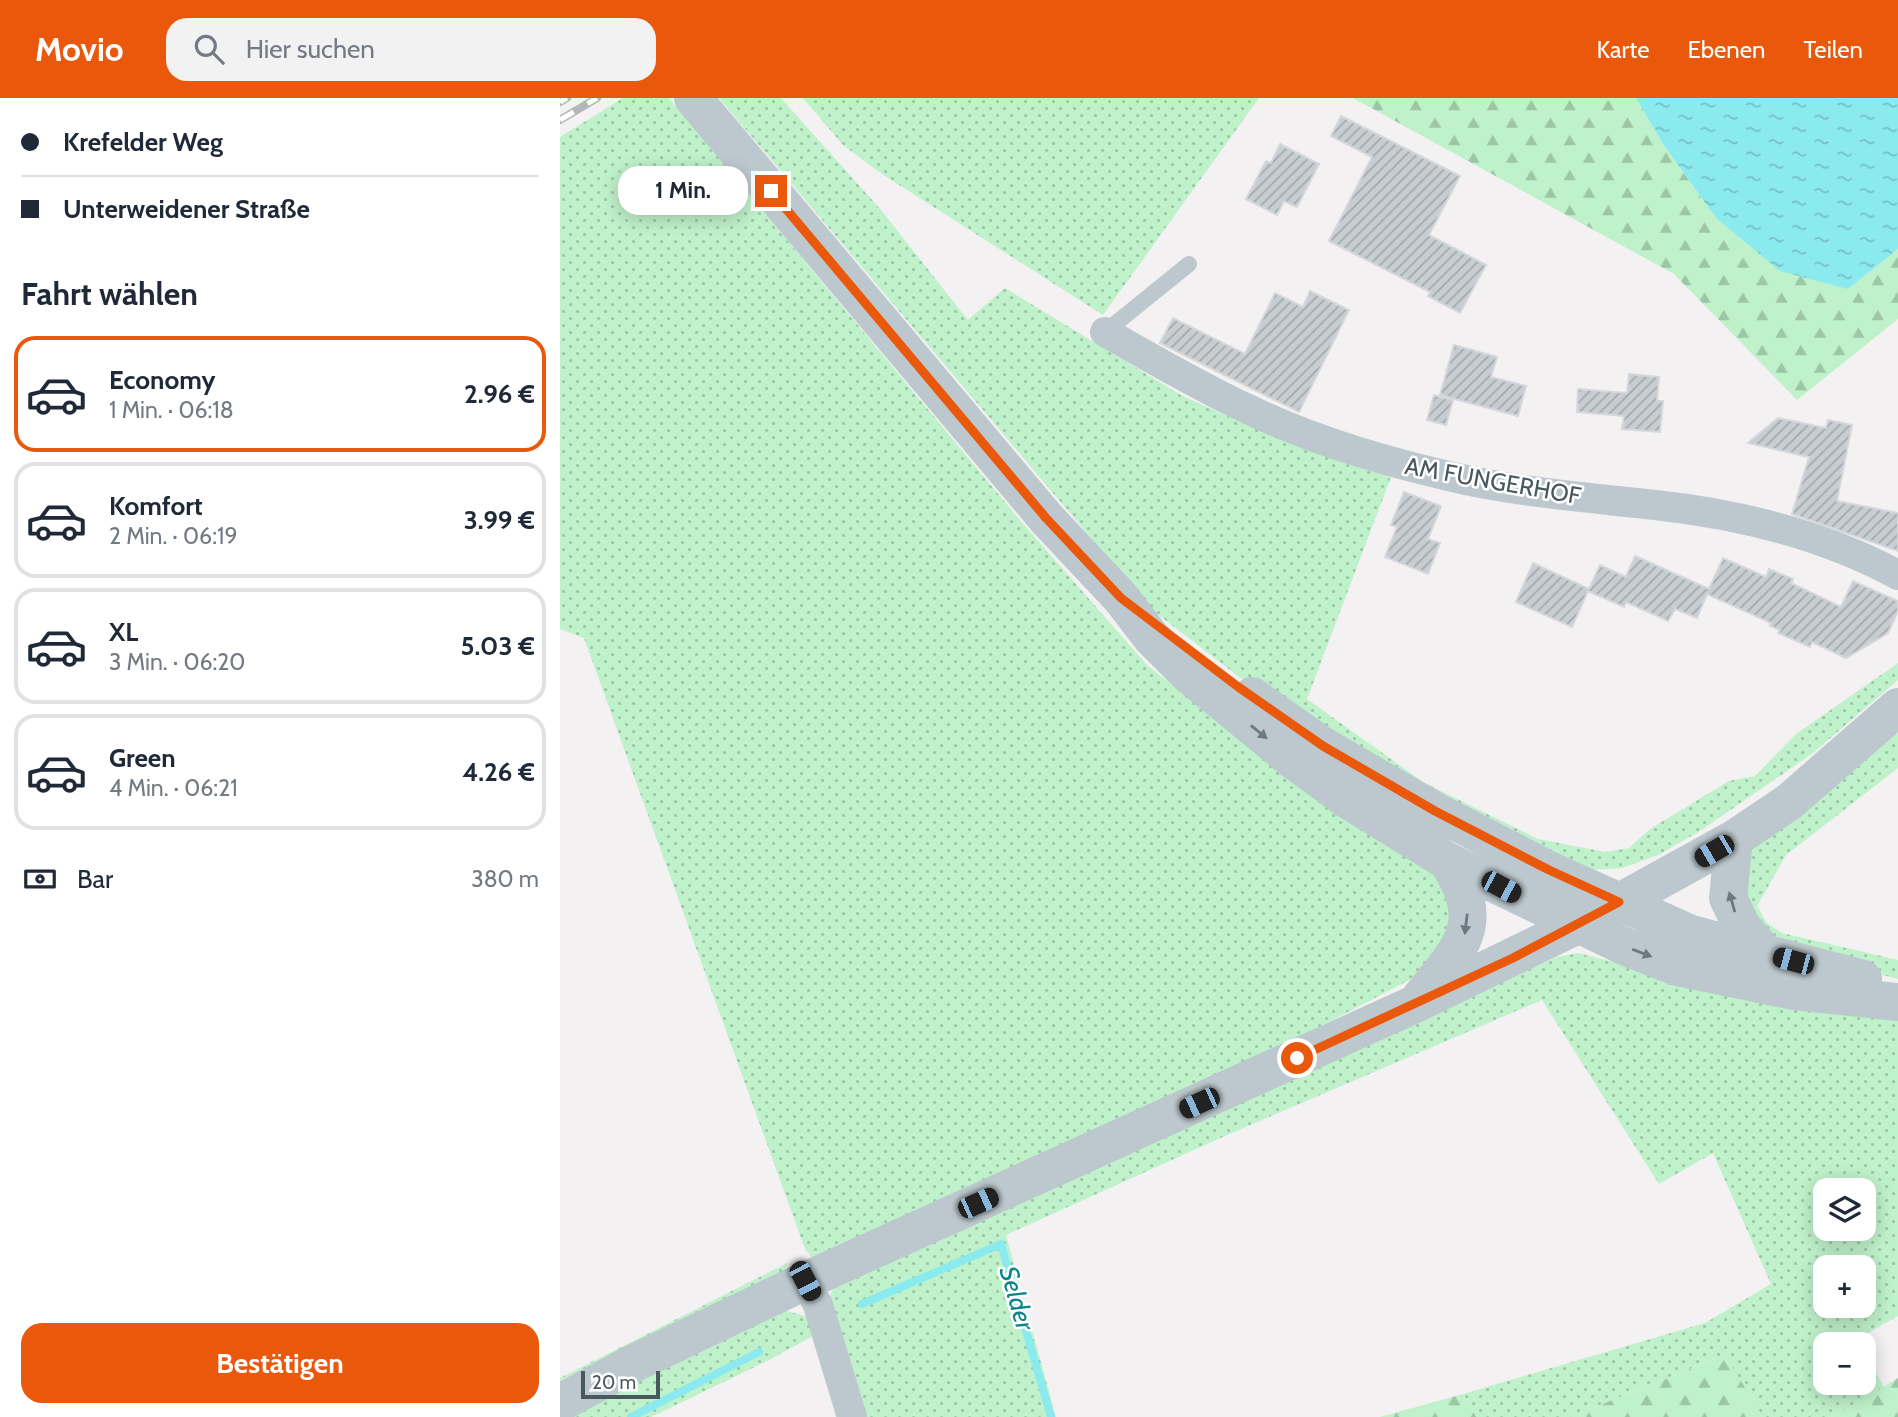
<!DOCTYPE html>
<html lang="de">
<head>
<meta charset="utf-8">
<style>
	body { margin:0; font-family:Cabin,sans-serif; background:#f2f2f3; color:#1f2937; height:100vh; display:flex; flex-direction:column; font-size:26px; white-space:nowrap }
	* { box-sizing:border-box; margin:0 }
	p { font-size:23px; color:#747a83 }
	.icon { flex:none; width:38px; height:38px; fill:none; stroke:currentColor; stroke-width:2; stroke-linecap:round; stroke-linejoin:round }
	.map { position:relative; flex:1; overflow:hidden }
	.details { display:flex; flex-direction:column; background:#fff; width:560px }
	.details>* { flex:none }
	.hud { display:grid; align-content:center; height:154px; padding:0 21px; background:#fff }
	.tools { position:absolute; left:1253px; top:1080px; display:grid; gap:14px }
	.tools a { display:grid; place-items:center; width:63px; height:63px; border-radius:14px; background:#fff; box-shadow:0 4px 18px #0003; font-size:35px }
	.scale { position:absolute; left:21px; bottom:18px; width:79px; box-sizing:border-box; padding-left:7px; border:4px solid #48585f; border-top:0; font-size:19px; line-height:24px; white-space:nowrap; color:#48585f; -webkit-text-stroke:5px #fff; paint-order:stroke }
	.end { position:absolute; width:32px; height:32px; margin:-16px; border:9px solid #ea580c; background:#fff; box-shadow:0 0 0 4px #fff }
	.from { border-radius:50% }
	.bubble { position:absolute; height:49px; border-radius:21px; background:#fff; box-shadow:0 4px 18px #0003; font-size:23px; font-weight:700; line-height:49px; text-align:center }
	.car { position:absolute; width:21px; height:42px; margin:-21px -10px; border-radius:9px; box-shadow:0 0 5px 2px #0007; background:linear-gradient(#222 24%,#8ab4d8 0 40%,#222 0 76%,#8ab4d8 0 86%,#222 0) }
	.hud b { display:flex; align-items:center; gap:24px; height:66px; font-size:26px }
	.hud b+b { border-top:2px solid #e0e1e3 }
	.hud i { width:18px; height:18px; background:#1f2937 }
	ul { padding:0; list-style:none }
	li { display:flex; align-items:center; gap:21px; height:116px; margin:0 14px 10px; padding:0 7px; border:4px solid #e0e1e3; border-radius:21px }
	li div { flex:1 }
	li b { display:block; font-size:26px }
	li em { font-style:normal; font-weight:700 }
	li.selected { border-color:#ea580c }
	li>.icon { width:63px; height:63px; stroke-width:1.5 }
	h2 { padding:0 21px; font-size:32px; line-height:84px }
	.pay { display:flex; align-items:center; gap:18px; height:77px; padding:0 21px; font-size:26px }
	.pay p { margin-inline-start:auto }
	.primary-button { display:flex; gap:14px; margin-top:auto; padding:14px 21px }
	.primary-button a { flex:1; height:80px; border-radius:21px; background:#ea580c; color:#fff; font-size:28px; font-weight:700; line-height:80px; text-align:center }
	header { display:flex; align-items:center; gap:42px; box-sizing:border-box; height:98px; padding:0 35px; background:#ea580c; color:#fff }
	header strong { font-size:33px }
	nav { display:flex; gap:38px; margin-inline-start:auto; font-size:24px }
	.search { width:490px; height:63px; background:#f2f2f3; display:flex; align-items:center; gap:18px; box-sizing:border-box; padding:0 24px; border-radius:21px; color:#747a83; font-size:26px }
	main { display:flex; flex:1; min-height:0 }
	.map>svg:first-child { display:block }
</style>
</head>
<body>
<header>
<strong>Movio</strong>
<div class="search"><svg class="icon" aria-label="search" viewBox="0 0 24 24"><circle cx="10" cy="10" r="6"/><path d="M15 15l6 6"/></svg>Hier suchen</div>
<nav><a>Karte</a><a>Ebenen</a><a>Teilen</a></nav>
</header>
<main>
<section class="details">
<div class="hud">
<b><i class="from"></i>Krefelder Weg</b>
<b><i></i>Unterweidener Straße</b>
</div>
<h2>Fahrt wählen</h2>
<ul>
<li class="selected"><svg class="icon" aria-label="car" viewBox="0 0 24 24"><path d="M5 17H2v-5l4-1 3-4h7l3 4 3 1v5h-3M9 17h6M6 11h13"/><circle cx="7" cy="17" r="2"/><circle cx="17" cy="17" r="2"/></svg><div><b>Economy</b><p>1 Min. · 06:18</p></div><em>2.96 €</em></li>
<li><svg class="icon" aria-label="car" viewBox="0 0 24 24"><path d="M5 17H2v-5l4-1 3-4h7l3 4 3 1v5h-3M9 17h6M6 11h13"/><circle cx="7" cy="17" r="2"/><circle cx="17" cy="17" r="2"/></svg><div><b>Komfort</b><p>2 Min. · 06:19</p></div><em>3.99 €</em></li>
<li><svg class="icon" aria-label="car" viewBox="0 0 24 24"><path d="M5 17H2v-5l4-1 3-4h7l3 4 3 1v5h-3M9 17h6M6 11h13"/><circle cx="7" cy="17" r="2"/><circle cx="17" cy="17" r="2"/></svg><div><b>XL</b><p>3 Min. · 06:20</p></div><em>5.03 €</em></li>
<li><svg class="icon" aria-label="car" viewBox="0 0 24 24"><path d="M5 17H2v-5l4-1 3-4h7l3 4 3 1v5h-3M9 17h6M6 11h13"/><circle cx="7" cy="17" r="2"/><circle cx="17" cy="17" r="2"/></svg><div><b>Green</b><p>4 Min. · 06:21</p></div><em>4.26 €</em></li>
</ul>
<div class="pay"><svg class="icon" aria-label="cash" viewBox="0 0 24 24"><path d="M3 7h18v10H3z"/><circle cx="12" cy="12" r="2"/></svg>Bar<p>380 m</p></div>
<div class="primary-button"><a>Bestätigen</a></div>
</section>
<div class="map">
<svg width="1338" height="1319" viewBox="0 0 1338 1319">
	<defs>
		<pattern id="grass-dots" width="8" height="8" patternUnits="userSpaceOnUse" patternTransform="scale(1.75)"><rect width="8" height="8" fill="#bff1ca"/><path d="M2 2h.1M6 6h.1" fill="none" stroke="#9dc6a7" stroke-width="1.8" stroke-linecap="round"/></pattern>
		<pattern id="forest-firs" width="22" height="20" patternUnits="userSpaceOnUse" patternTransform="scale(1.75)"><rect width="22" height="20" fill="#bff1ca"/><path d="M5 1l3.5 6h-7zM16 11l3.5 6h-7z" fill="#9dc6a7"/></pattern>
		<pattern id="water-ripples" width="26" height="14" patternUnits="userSpaceOnUse" patternTransform="scale(1.75)"><rect width="26" height="14" fill="#8beaee"/><path d="M2 4q2-2 4 0t4 0M15 11q2-2 4 0t4 0" fill="none" stroke="#74c0c4"/></pattern>
		<pattern id="building-hatch" width="6" height="6" patternUnits="userSpaceOnUse" patternTransform="scale(1.75)"><rect width="6" height="6" fill="#c7cdd0"/><path d="M-1 1l2-2M0 6l6-6M5 7l2-2" fill="none" stroke="#a4a9ac"/></pattern>
	</defs>
	<rect width="100%" height="100%" fill="#f3f1f1"/>
	<path fill="url(#grass-dots)" fill-rule="evenodd" d="M 63,0 L 109,0 L 464,427 L 587,567 L 764,706 L 875,774 L 889,798 L 894,839 L 859,877 L 713,953 L 255,1164 L 245,1151 L 24,540 L 0,531 L 0,39 Z
		M 159,0 L 221,0 L 321,112 L 408,222 L 445,190 L 621,297 L 698,332 L 831,379 L 747,601 L 863,684 L 978,741 L 1045,754 L 1069,750 L 1090,731 L 1169,683 L 1195,678 L 1236,636 L 1338,565 L 1338,582 L 1253,655 L 1140,733 L 1098,757 L 1062,770 L 1031,772 L 975,752 L 721,611 L 592,512 Z
		M 243,0 L 699,0 L 543,217 L 322,76 L 283,47 Z
		M 1338,623 L 1338,670 L 1226,757 L 1197,808 L 1207,825 L 1222,835 L 1338,862 L 1338,881 L 1209,848 L 1174,773 L 1184,757 Z
		M 1018,855 L 1081,871 L 1338,915 L 1338,1218 L 1297,1241 L 1299,1246 L 1265,1246 L 1265,1284 L 1304,1284 L 1304,1254 L 1324,1289 L 1272,1319 L 1203,1319 L 1164,1257 L 1010,1319 L 918,1319 L 903,1296 L 1145,1225 L 1211,1186 L 1153,1055 L 1099,1086 L 982,902 L 667,1037 L 446,1137 L 496,1319 L 304,1319 L 270,1206 L 271,1195 L 277,1184 L 644,1015 L 997,859 ZM 1265,1092 L 1304,1092 L 1304,1130 L 1265,1130 ZM 1265,1169 L 1304,1169 L 1304,1208 L 1265,1208 Z
		M 227,1165 L 223,1178 L 0,1291 L 0,1280 Z
		M 224,1212 L 245,1218 L 262,1236 L 251,1239 L 207,1263 L 91,1319 L 2,1319 Z"/>
	<path fill="url(#forest-firs)" d="M 793,0 L 1076,0 L 1103,46 L 1156,120 L 1288,191 L 1338,151 L 1338,221 L 1237,302 L 1114,176 Z
		M 1165,1257 L 1203,1319 L 1010,1319 Z
		M 1338,1280 L 1338,1319 L 1272,1319 Z
		M 903,1296 L 918,1319 L 820,1319 Z"/>
	<path fill="url(#water-ripples)" d="M 1076,0 L 1338,0 L 1338,151 L 1288,191 L 1220,173 L 1156,120 L 1103,46 Z"/>
	<g fill="none" stroke-linecap="round" stroke-linejoin="round">
		<path stroke="#8beaee" stroke-width="8" d="M 302,1206 L 441,1146 L 491,1319
			M 71,1319 L 199,1254"/>
	</g>
	<path fill="url(#building-hatch)" stroke="#d4d8dc" stroke-width="2" d="M 781,18 L 900,78 L 869,137 L 926,167 L 900,215 L 868,198 L 870,194 L 769,143 L 812,59 L 771,38 Z
		M 720,46 L 759,66 L 737,109 L 724,103 L 717,117 L 686,101 L 706,63 L 711,65 Z
		M 750,193 L 789,212 L 739,314 L 600,245 L 613,220 L 685,256 L 715,195 L 743,209 Z
		M 894,247 L 937,259 L 931,279 L 966,288 L 958,318 L 880,297 Z
		M 1069,276 L 1099,279 L 1097,303 L 1103,303 L 1100,334 L 1062,331 L 1064,318 L 1017,314 L 1018,291 L 1067,295 Z
		M 874,297 L 893,302 L 886,327 L 867,322 Z
		M 1218,320 L 1266,330 L 1268,322 L 1292,327 L 1277,403 L 1338,415 L 1338,453 L 1232,416 L 1249,359 L 1188,345 Z
		M 844,394 L 881,408 L 868,441 L 880,445 L 868,476 L 825,459 L 837,429 L 831,427 Z
		M 1075,458 L 1149,491 L 1163,460 L 1206,479 L 1209,471 L 1233,481 L 1231,485 L 1281,509 L 1293,483 L 1338,503 L 1338,513 L 1328,535 L 1286,560 L 1252,544 L 1250,549 L 1218,535 L 1220,532 L 1210,528 L 1211,525 L 1147,496 L 1137,520 L 1115,511 L 1108,523 L 1066,504 L 1064,509 L 1028,493 L 1012,529 L 956,504 L 973,465 L 1029,491 L 1040,467 L 1066,479 Z"/>
	<g fill="none" stroke-linecap="round" stroke-linejoin="round">
		<path stroke="#bcc8cd" stroke-width="16" d="M 545,234 L 629,166"/>
		<path stroke="#bcc8cd" stroke-width="30" d="M 545,234 C 593,261 640,289 690,312 C 758,345 833,366 906,382 C 969,395 1032,400 1095,407 C 1178,416 1264,437 1338,477
			M 245,1183 L 258,1207 L 292,1319"/>
		<path stroke="#bcc8cd" stroke-width="38" d="M 133,0 L 486,420 L 561,500 L 591,539 L 627,575 L 733,662 L 785,700 L 887,763 L 1064,848 L 1117,869 L 1234,893 L 1338,904
			M 692,598 L 763,648 L 875,713 L 989,772 L 1131,836 L 1303,881
			M 1174,741 L 1168,800 L 1182,829 L 1206,856
			M 861,899 C 902,848 928,826 887,763
			M 0,1305 L 72,1266 L 245,1183 L 855,906 L 1020,826 L 1174,741 L 1229,704 L 1338,609"/>
		<g stroke="#b3b7bb" stroke-width="8">
			<path id="rail" d="M 0,4 L 7,0
				M 0,22 L 37,0"/>
		</g>
		<use href="#rail" stroke="#fff" stroke-width="5" stroke-dasharray="16" stroke-linecap="butt"/>
	</g>
	<defs><path id="oneway-solid" d="M-6-.8H1V-3.2L6.5 0L1 3.2V.8H-6Z" transform="scale(1.75)"/></defs>
	<g fill="#6b7a80">
		<use href="#oneway-solid" transform="translate(699 634) rotate(39)"/>
		<use href="#oneway-solid" transform="translate(1172 804) rotate(-106)"/>
		<use href="#oneway-solid" transform="translate(906 826) rotate(97)"/>
		<use href="#oneway-solid" transform="translate(1082 855) rotate(21)"/>
	</g>
	<g fill="none" stroke-linecap="round" stroke-linejoin="round">
		<path stroke="#ea580c" stroke-width="9" d="M 211,93 L 486,420 L 561,500 L 677,588 L 763,648 L 875,713 L 989,772 L 1059,804 L 953,860 L 737,960"/>
	</g>
	<g text-anchor="middle" stroke-width="5" stroke-linejoin="round" paint-order="stroke">
		<g font-size="24" fill="#48585f" stroke="#fff">
			<text transform="translate(933 383) rotate(10)" y="8">AM FUNGERHOF</text>
		</g>
		<g font-size="26" font-style="italic" fill="#0b8388" stroke="#fff">
			<text transform="translate(457 1200) rotate(74)" y="9">Selder</text>
		</g>
	</g>
</svg>
<div class="tools">
<a><svg class="icon" aria-label="layers" viewBox="0 0 24 24"><path d="M12 4l9 5-9 5-9-5zM3 14l9 5 9-5"/></svg></a>
<a>+</a>
<a>−</a>
</div>
<div class="scale">20 m</div>
<i class="end from" style="left:737px;top:960px"></i>
<i class="end" style="left:211px;top:93px"></i>
<div class="bubble" style="left:58px;top:68px;width:130px">1 Min.</div>
<i class="car" style="left:1154px;top:753px;rotate:240deg"></i>
<i class="car" style="left:941px;top:789px;rotate:118deg"></i>
<i class="car" style="left:1233px;top:863px;rotate:285deg"></i>
<i class="car" style="left:639px;top:1005px;rotate:245deg"></i>
<i class="car" style="left:418px;top:1105px;rotate:66deg"></i>
<i class="car" style="left:245px;top:1183px;rotate:152deg"></i>
</div>
</main>
</body>
</html>
